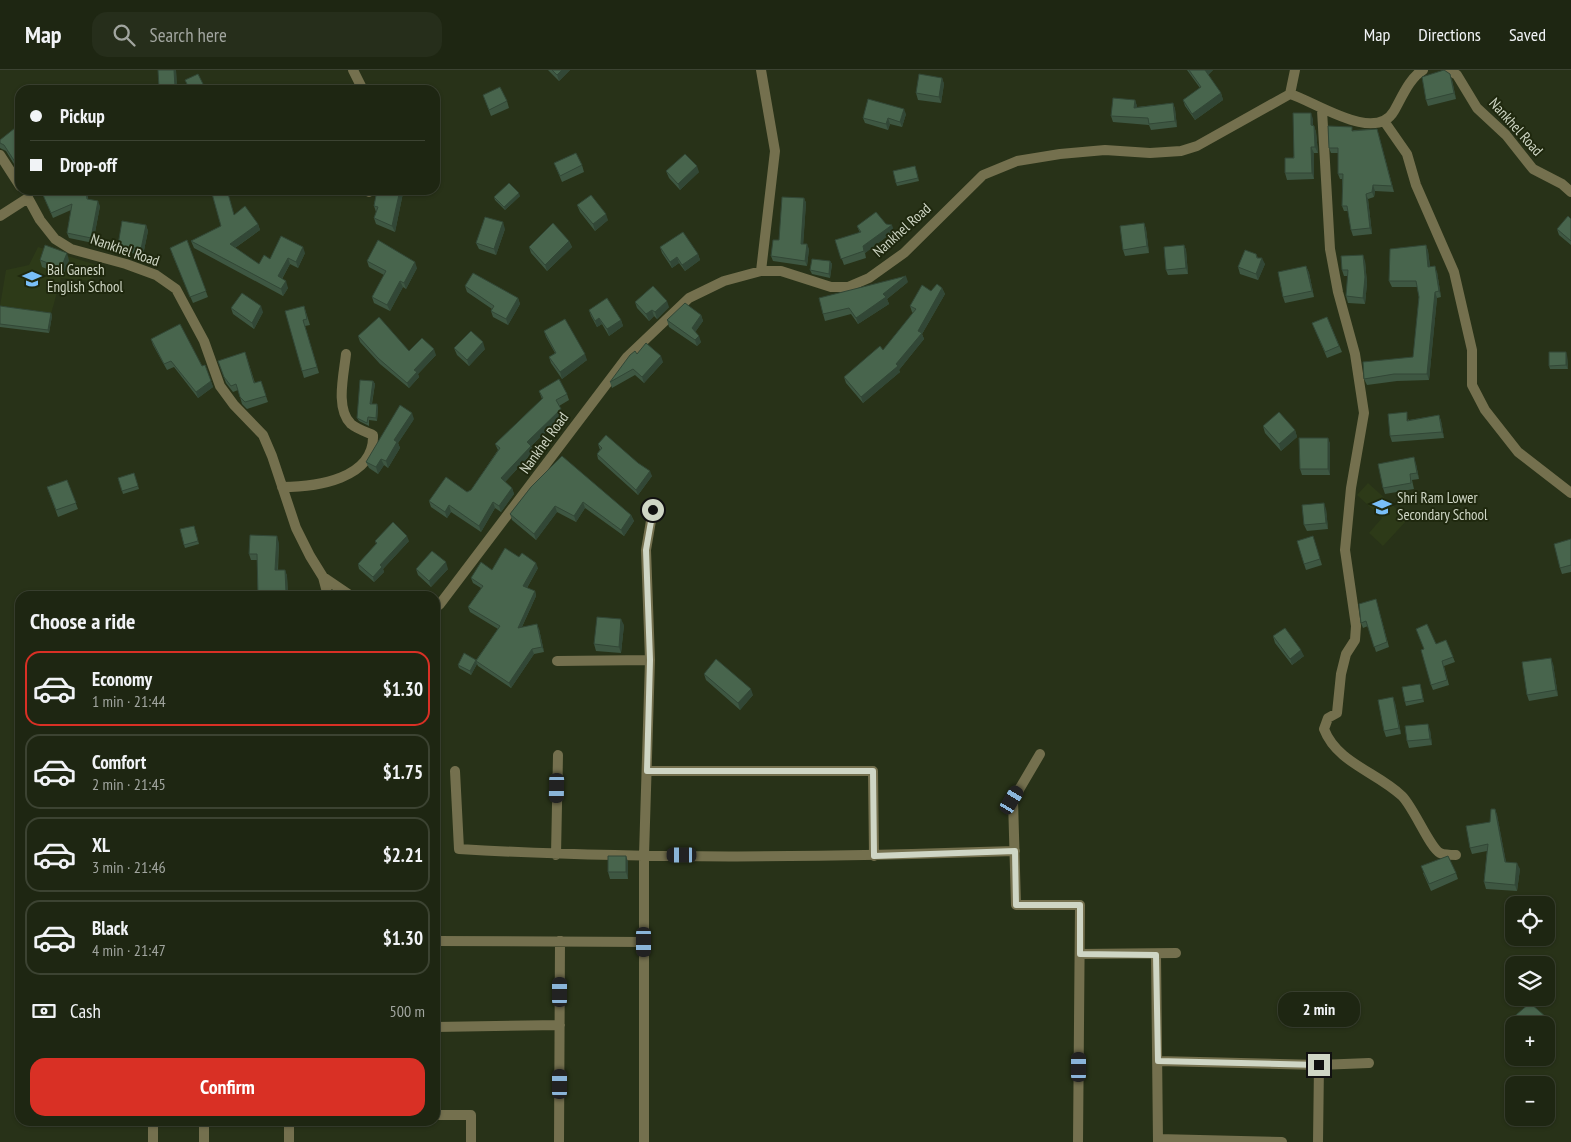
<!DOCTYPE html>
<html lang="en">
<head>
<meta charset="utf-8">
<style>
	body { margin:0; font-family:"PT Sans Narrow",sans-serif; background:#262e1b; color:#f1f3f6; height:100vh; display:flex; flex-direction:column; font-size:19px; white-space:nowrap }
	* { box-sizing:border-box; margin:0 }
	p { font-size:16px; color:#a1a59f }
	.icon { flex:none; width:28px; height:28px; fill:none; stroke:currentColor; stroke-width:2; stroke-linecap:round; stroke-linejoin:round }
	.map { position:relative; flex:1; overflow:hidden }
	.sheet { position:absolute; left:15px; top:521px; width:425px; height:535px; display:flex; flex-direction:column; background:#1e2612; border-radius:15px; box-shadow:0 1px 4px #0004,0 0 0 1px #3c4332 }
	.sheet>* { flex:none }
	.top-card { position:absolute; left:15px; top:15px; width:425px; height:110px; border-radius:15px; box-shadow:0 1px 4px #0004,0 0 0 1px #3c4332; display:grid; align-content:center; height:110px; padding:0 15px; background:#1e2612 }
	.tools { position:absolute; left:1505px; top:826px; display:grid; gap:10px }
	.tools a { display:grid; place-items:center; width:50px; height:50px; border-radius:10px; background:#1e2612; box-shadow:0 1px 4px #0004,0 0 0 1px #3c4332; font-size:25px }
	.end { position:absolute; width:22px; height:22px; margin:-11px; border:6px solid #cfd6c5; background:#111; box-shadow:0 0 0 2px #111 }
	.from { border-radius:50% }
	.bubble { position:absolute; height:35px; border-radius:15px; background:#1e2612; box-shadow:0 1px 4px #0004,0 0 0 1px #3c4332; font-size:16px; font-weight:600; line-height:35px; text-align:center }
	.car { position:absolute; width:15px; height:30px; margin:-15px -8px; border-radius:6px; box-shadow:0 0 4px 1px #0007; background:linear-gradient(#222 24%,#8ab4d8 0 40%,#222 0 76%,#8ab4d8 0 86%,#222 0) }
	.top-card b { display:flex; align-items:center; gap:18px; height:48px; font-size:19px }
	.top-card b+b { border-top:1px solid #3c4332 }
	.top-card i { width:12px; height:12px; background:#f1f3f6 }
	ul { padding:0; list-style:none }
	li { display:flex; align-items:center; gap:15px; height:75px; margin:0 10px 8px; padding:0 5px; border:2px solid #3c4332; border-radius:15px }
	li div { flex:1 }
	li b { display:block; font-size:19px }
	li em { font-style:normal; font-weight:600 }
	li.selected { border-color:#d93025 }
	li>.icon { width:45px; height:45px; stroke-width:1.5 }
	h2 { padding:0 15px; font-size:22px; line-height:60px }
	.pay { display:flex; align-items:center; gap:12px; height:55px; padding:0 15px; font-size:19px }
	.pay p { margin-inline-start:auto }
	.cta { display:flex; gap:10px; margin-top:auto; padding:10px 15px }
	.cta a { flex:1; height:58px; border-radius:15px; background:#d93025; color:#fff; font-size:20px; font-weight:600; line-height:58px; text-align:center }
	header { display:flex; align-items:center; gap:30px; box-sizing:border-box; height:70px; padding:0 25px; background:#1e2612; border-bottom:1px solid #3c4332 }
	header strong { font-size:24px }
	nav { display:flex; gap:28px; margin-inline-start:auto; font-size:18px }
	.search { width:350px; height:45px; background:#262e1b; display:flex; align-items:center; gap:12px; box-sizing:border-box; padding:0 18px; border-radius:15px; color:#a1a59f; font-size:19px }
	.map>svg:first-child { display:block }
</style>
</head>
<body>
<header>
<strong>Map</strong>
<div class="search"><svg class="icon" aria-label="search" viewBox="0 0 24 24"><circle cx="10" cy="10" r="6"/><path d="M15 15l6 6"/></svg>Search here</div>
<nav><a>Map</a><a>Directions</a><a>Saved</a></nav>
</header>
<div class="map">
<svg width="1571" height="1072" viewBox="0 0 1571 1072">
	<rect width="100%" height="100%" fill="#283218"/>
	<path fill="#2d3a18" d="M 38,177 L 97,195 L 90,211 L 61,208 L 51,244 L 0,236 L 6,200 L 29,195 Z
		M 1368,413 L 1408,449 L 1383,476 L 1369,463 L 1382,448 L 1357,425 Z"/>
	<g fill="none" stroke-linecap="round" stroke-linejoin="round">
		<path stroke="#74704e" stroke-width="10" d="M 353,0 L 363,20
			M 761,0 L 775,81 L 761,201
			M 1449,0 L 1457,5 L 1477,38 L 1506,65 L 1533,99 L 1562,114 L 1571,122
			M 1290,24 L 1295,0
			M 1322,40 L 1330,179 L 1338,222 L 1355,284 L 1364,343 L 1351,418 L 1345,480 L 1356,556 L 1355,570 L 1346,584 L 1341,604 L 1337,643 L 1328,648 L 1324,659 C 1337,693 1377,702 1402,726 C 1414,738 1430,778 1440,783 C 1444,785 1451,785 1456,785
			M 1384,51 L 1407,84 L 1416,115 L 1454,202 L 1472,280 L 1472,315 L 1485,340 L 1518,382 L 1571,423
			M 0,85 L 20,116
			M 369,122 L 369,120
			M 0,146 L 28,128 L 40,150 L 55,169 L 71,179 L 126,194 L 156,205 L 176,219 L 204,271 L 220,316 L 234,335 L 263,365 L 272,386 L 296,458 L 310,486 L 323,507 L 351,526
			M 282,417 C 316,417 375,409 373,365 C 366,362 357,359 351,354 C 335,339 344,304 346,284
			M 323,507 L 328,526
			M 435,538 L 440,534 L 627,287 L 689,228 L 724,211 L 761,201 L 781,201 L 831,217 L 848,217 L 869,208 L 904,183 L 983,105 L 1017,91 L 1060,84 L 1105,80 L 1150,83 L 1181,81 L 1197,76 L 1290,24 C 1314,31 1375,74 1394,41 C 1401,29 1410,7 1423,0
			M 557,591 L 650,590
			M 1040,684 L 1013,730 L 1016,835 L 1080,835 L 1078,1072
			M 455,701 L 459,779 C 644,790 830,787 1015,781
			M 647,701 L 873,701 L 874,786
			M 556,785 L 558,685
			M 435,871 L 644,872
			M 1080,884 L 1176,883
			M 1156,885 L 1158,1072
			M 435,957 L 560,955
			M 1158,991 L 1319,995 L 1369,993
			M 435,1045 L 471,1045 L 471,1072
			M 153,1051 L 153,1072
			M 289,1051 L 289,1072
			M 1158,1069 L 1282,1072
			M 204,1072 L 204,1051
			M 559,1072 L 560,871
			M 644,1072 L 644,785 L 650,590 L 646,480 L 653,439
			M 1318,1072 L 1319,995"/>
	</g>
	<path fill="#3e5742" d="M 158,0 L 176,0 L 177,20 L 160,20 Z
		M 548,0 L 570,0 L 559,11 Z
		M 1187,0 L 1213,0 L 1208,5 L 1221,23 L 1223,30 L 1195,50 L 1185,36 L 1183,30 L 1200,18 Z
		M 942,8 L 944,14 L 941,33 L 918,30 L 916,23 Z
		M 1452,10 L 1456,29 L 1428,36 L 1426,30 Z
		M 483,25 L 507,31 L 509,38 L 491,46 Z
		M 1135,30 L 1137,37 L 1173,33 L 1175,39 L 1177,57 L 1151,60 L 1149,55 L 1113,52 L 1111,46 Z
		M 906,44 L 902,57 L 890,54 L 888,60 L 865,53 L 863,48 Z
		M 1313,49 L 1313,55 L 1314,56 L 1316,62 L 1318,83 L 1314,83 L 1314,109 L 1287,110 L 1285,103 Z
		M 1377,59 L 1394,122 L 1375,121 L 1374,127 L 1368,129 L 1372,164 L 1353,166 L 1351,160 L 1348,141 L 1344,141 L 1342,136 L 1342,109 L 1340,109 L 1338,104 L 1338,83 L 1331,83 L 1329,78 L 1354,60 Z
		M 20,65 L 20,101 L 19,102 L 6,81 L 0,78 L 0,70 Z
		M 554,93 L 582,95 L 584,102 L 562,112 Z
		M 915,96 L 919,111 L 897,116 L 896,113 Z
		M 666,101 L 699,102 L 680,120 L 669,108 Z
		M 54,120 L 87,120 L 88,129 L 100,136 L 93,173 L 69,168 L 67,163 L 71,140 L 53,148 L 43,125 Z
		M 211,120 L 227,120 L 234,145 L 258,154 L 260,160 L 235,178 L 259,194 L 270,189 L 305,183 L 298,198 L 290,194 L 282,209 L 288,218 L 283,226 L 194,178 L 191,171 L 221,156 Z
		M 377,120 L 402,120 L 403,123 L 395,162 L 376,154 L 374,148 L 376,142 L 374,136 Z
		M 520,126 L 505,140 L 495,130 L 494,127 Z
		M 804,128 L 806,133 L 803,174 L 809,179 L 807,196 L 773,191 L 771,186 Z
		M 577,135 L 608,150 L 595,161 L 580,142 Z
		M 1571,149 L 1571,175 L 1559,165 L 1557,159 Z
		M 1144,153 L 1146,159 L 1149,183 L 1125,186 L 1123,180 Z
		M 886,154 L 894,161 L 865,183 L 866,188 L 844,195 L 835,170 L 860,163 L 857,156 Z
		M 146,155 L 148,161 L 143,185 L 120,181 L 118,175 Z
		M 505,159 L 496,185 L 479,179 L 476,173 Z
		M 187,170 L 208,227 L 193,233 L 172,184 Z
		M 569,171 L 572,177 L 547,201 L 531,183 L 529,177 Z
		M 1184,175 L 1186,180 L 1188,204 L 1168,205 L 1166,200 Z
		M 1426,175 L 1428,181 L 1430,197 L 1437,202 L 1441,227 L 1437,228 L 1429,310 L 1397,311 L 1367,315 L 1364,309 L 1413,287 L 1419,227 L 1417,217 L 1392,217 L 1389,211 Z
		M 660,177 L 698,184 L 700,190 L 685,201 L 679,193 L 672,198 L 662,183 Z
		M 1256,184 L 1258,188 L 1265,194 L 1258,210 L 1240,204 L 1238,197 Z
		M 40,190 L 69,190 L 63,205 L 42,197 Z
		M 367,191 L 417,198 L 406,219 L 403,217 L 390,241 L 374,233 L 372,227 L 384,205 L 369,197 Z
		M 830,191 L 832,194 L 830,208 L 812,204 L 810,200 Z
		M 1365,191 L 1367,213 L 1365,234 L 1348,233 L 1346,226 L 1348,206 L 1344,206 L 1342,200 Z
		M 1306,196 L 1309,203 L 1314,227 L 1285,233 L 1283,227 Z
		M 908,212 L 887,229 L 889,234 L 858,254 L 851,244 L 825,251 L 823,244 Z
		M 465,216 L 518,228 L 520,234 L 508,255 L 493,247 L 491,241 L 492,239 L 467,222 Z
		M 942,218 L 945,224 L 922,264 L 924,269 L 899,300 L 900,302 L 863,333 L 846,313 L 844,307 L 883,280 L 913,243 L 912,242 L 910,236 L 931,221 Z
		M 635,232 L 669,237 L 657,249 L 654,246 L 649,251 L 637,238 Z
		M 0,236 L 51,243 L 52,246 L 49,263 L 0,257 Z
		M 304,236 L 310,255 L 305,256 L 319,303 L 304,308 L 302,301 Z
		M 231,238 L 263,242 L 254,259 L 233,244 Z
		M 589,240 L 621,250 L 623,256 L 609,266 L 602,254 L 597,257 L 591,246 Z
		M 701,245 L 703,251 L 695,262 L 701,272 L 697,276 L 669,257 L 667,250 Z
		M 1327,247 L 1342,282 L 1327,288 L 1312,253 Z
		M 544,261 L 587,290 L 562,309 L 551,293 L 549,287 L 555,283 L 546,267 Z
		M 358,266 L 409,281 L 436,285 L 418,304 L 419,307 L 409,318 L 380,294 L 360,272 Z
		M 151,269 L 202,296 L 205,295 L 213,317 L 198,328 L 174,297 L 167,300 L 153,275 Z
		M 454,278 L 485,279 L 469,296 L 457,285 Z
		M 245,282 L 255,313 L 261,311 L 268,332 L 247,339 L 242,334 L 238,320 L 233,322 L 226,313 L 218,291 Z
		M 637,284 L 663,292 L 644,313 L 635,305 L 612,318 L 610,312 Z
		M 1567,285 L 1568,299 L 1550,299 L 1549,296 Z
		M 373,311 L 375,314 L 372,334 L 378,337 L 377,351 L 369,350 L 369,356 L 359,351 L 357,348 Z
		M 539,321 L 567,324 L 569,330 L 559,336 L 563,346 L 531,376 L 533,382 L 505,412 L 512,418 L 514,424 L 501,442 L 495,438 L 481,462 L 451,442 L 447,448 L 431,437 L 429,431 L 467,422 L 471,420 L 498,380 L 495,374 L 542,329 Z
		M 1439,345 L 1441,351 L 1444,368 L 1392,372 L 1390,366 L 1409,349 L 1409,350 Z
		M 414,349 L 398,373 L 400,378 L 388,398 L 384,395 L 378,404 L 369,398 L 366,392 Z
		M 1263,356 L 1295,360 L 1297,367 L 1281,381 L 1265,363 Z
		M 1328,368 L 1330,374 L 1330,405 L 1302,405 L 1300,399 Z
		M 598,374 L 652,406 L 638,425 L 598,389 L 597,384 L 600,380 Z
		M 1416,394 L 1419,409 L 1412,410 L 1414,419 L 1385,424 L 1383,418 Z
		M 134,403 L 139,419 L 123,424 L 118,408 Z
		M 67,410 L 78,439 L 58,447 L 47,417 Z
		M 531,417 L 631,445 L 634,451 L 624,466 L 585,438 L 576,452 L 557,442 L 536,470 L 512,450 L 510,444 Z
		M 1326,439 L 1328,459 L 1307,461 L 1304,455 Z
		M 194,456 L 199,474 L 185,478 L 184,475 Z
		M 1571,469 L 1571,502 L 1562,504 L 1560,498 Z
		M 375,471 L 409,471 L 383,499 L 384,502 L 374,512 L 359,499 L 358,494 L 376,474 Z
		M 279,473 L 278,500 L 285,500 L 287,506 L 288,526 L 259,526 L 258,524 L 257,490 L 251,490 L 249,484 Z
		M 1315,473 L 1322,495 L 1306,500 L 1304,494 Z
		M 538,498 L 527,518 L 535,521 L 536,526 L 522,557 L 539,559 L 544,582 L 534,584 L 511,618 L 478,596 L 477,594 L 471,605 L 459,598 L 458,595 L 476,590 L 498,559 L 470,542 L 468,537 L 481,518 L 473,513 L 471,508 L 492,500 Z
		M 416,499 L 448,499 L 431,517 L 418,505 Z
		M 1376,529 L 1389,577 L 1376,582 L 1368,556 L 1363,558 L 1361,553 Z
		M 624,555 L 621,583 L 596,581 L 594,574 Z
		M 1273,566 L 1304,586 L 1292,595 L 1275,573 Z
		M 1446,570 L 1455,592 L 1444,596 L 1449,615 L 1433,620 L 1431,615 L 1436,574 Z
		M 1553,594 L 1558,626 L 1529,631 L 1527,625 Z
		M 704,604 L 753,625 L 740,640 L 706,610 Z
		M 1420,614 L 1424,632 L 1406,636 L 1405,632 Z
		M 1395,633 L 1401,664 L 1386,667 L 1384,661 Z
		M 1430,660 L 1432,675 L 1409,678 L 1407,671 Z
		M 1495,739 L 1497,745 L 1506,792 L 1520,799 L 1517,821 L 1486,819 L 1484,812 L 1487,781 L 1472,784 L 1470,778 L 1490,752 Z
		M 626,786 L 628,792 L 628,809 L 610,809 L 608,802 Z
		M 1423,803 L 1456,803 L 1458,809 L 1431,821 Z
		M 1510,950 L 1554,954 L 1556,960 L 1546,955 L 1514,955 L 1514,957 Z"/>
	<path fill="#324736" d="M 174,0 L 176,0 L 177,20 L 176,20 L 175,17 Z
		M 562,0 L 570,0 L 559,11 L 557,5 Z
		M 1204,0 L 1213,0 L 1206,6 Z
		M 1450,4 L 1452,10 L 1456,29 L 1454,23 Z
		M 942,8 L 944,14 L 941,33 L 939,27 Z
		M 1221,23 L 1223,30 L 1195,50 L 1192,44 Z
		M 1135,30 L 1137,36 L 1136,44 L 1134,38 Z
		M 1173,33 L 1175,39 L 1177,57 L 1175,51 Z
		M 904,39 L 906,44 L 902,57 L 900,52 Z
		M 1311,43 L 1313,49 L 1313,62 L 1311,55 Z
		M 888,48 L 890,54 L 888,60 L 886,54 Z
		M 1314,56 L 1316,62 L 1318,83 L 1315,77 Z
		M 1377,59 L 1379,65 L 1394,122 L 1392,116 Z
		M 1311,77 L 1314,83 L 1314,109 L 1312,103 Z
		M 20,93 L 20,101 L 19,102 L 17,95 Z
		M 697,96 L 699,102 L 680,120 L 678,114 Z
		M 1373,115 L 1375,121 L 1374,127 L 1372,122 Z
		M 400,120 L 402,120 L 403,123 L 395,162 L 392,156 Z
		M 519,123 L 520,126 L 505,140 L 504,137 Z
		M 1366,124 L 1368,129 L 1372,164 L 1370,158 Z
		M 804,128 L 806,133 L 803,178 L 801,174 Z
		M 98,131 L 100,136 L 93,173 L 91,168 Z
		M 606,144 L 608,150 L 595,161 L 593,154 Z
		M 503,152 L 505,159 L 496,185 L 494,179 Z
		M 1144,153 L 1146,159 L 1149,183 L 1147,176 Z
		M 258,154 L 260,160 L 232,180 L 230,174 Z
		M 146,155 L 148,161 L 143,185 L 141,179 Z
		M 892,155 L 894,161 L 865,183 L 866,188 L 863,176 Z
		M 569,171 L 572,177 L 547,201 L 545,195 Z
		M 807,174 L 809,179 L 807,196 L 805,191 Z
		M 1184,175 L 1186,180 L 1188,204 L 1186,198 Z
		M 1426,175 L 1428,181 L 1431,203 L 1428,197 Z
		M 303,177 L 305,183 L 298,198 L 296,192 Z
		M 67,183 L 69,190 L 63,205 L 61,198 Z
		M 698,184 L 700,190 L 685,201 L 682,195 Z
		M 1363,185 L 1365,191 L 1367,213 L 1365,234 L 1363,228 Z
		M 677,187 L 679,193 L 672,198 L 670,192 Z
		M 288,188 L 290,194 L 280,212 L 278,206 Z
		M 1262,188 L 1265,194 L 1258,210 L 1256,204 Z
		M 830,191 L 832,194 L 830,208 L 829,204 Z
		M 415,192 L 417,198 L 406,219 L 404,213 Z
		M 1306,196 L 1309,203 L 1314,227 L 1312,221 Z
		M 1435,196 L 1437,202 L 1441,227 L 1439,221 Z
		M 906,206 L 908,212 L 887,229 L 889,234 L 858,254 L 856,248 L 883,224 Z
		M 286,211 L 288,218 L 283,226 L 281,219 Z
		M 400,211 L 403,217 L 390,241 L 387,235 Z
		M 942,218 L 945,224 L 922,264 L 924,269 L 899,300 L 900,302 L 863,333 L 861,327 L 896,294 L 918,261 Z
		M 1435,222 L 1437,228 L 1429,310 L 1427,304 Z
		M 518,228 L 520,234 L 508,255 L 506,249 Z
		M 667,231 L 669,237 L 657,249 L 655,242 Z
		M 261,236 L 263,242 L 254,259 L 252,253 Z
		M 652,240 L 654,246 L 649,251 L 646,244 Z
		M 51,243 L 52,246 L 49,263 L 48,260 Z
		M 701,245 L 703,251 L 694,264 L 692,258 Z
		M 599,248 L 602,254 L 597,257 L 595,251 Z
		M 621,250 L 623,256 L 609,266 L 607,259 Z
		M 699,266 L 701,272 L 697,276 L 695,270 Z
		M 483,272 L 485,279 L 469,296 L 467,290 Z
		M 434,279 L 436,285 L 418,304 L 419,307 L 409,318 L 407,313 L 414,300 Z
		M 1566,282 L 1567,285 L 1568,299 L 1566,295 Z
		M 585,284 L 587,290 L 562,309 L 560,302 Z
		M 661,286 L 663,292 L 644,313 L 642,307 Z
		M 211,311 L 213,317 L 198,328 L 196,322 Z
		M 373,311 L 375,314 L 371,337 L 370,334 Z
		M 377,334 L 378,337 L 377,351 L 376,348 Z
		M 561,339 L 563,346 L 531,376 L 533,382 L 503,414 L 501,408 L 527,372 Z
		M 412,343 L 414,349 L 398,373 L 400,378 L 388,398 L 386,391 L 394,370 Z
		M 1439,345 L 1441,351 L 1444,368 L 1442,362 Z
		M 1295,360 L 1297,367 L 1281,381 L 1279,374 Z
		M 1328,368 L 1330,374 L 1330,405 L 1328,399 Z
		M 1414,387 L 1416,394 L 1419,409 L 1417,403 Z
		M 381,389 L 384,395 L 378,404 L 376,397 Z
		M 650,401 L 652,406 L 638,425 L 636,420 Z
		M 512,418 L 514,424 L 501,442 L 499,436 Z
		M 493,432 L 495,438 L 481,462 L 479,456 Z
		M 583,432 L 585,438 L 576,452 L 574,446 Z
		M 1324,433 L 1326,439 L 1328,459 L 1326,453 Z
		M 449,435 L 451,442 L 447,448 L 445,442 Z
		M 555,436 L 557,442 L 536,470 L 534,464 Z
		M 631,445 L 634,451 L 624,466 L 621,460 Z
		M 277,466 L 279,473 L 277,506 L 275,500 Z
		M 407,466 L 409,471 L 383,499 L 384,502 L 374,512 L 373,507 L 380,495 Z
		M 446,492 L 448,499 L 431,517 L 429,511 Z
		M 536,493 L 538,498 L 525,521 L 523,516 Z
		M 285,500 L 287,506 L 288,526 L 287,526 L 286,523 Z
		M 535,521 L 536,526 L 519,563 L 518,558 Z
		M 621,549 L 624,555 L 621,583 L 619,577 Z
		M 537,554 L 539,559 L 544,582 L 542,577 Z
		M 532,579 L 534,584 L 511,618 L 509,613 Z
		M 1301,580 L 1304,586 L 1292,595 L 1290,589 Z
		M 1551,588 L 1553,594 L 1558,626 L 1556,620 Z
		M 476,591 L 477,594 L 471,605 L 470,601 Z
		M 751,619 L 753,625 L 740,640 L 738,633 Z
		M 1393,627 L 1395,633 L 1401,664 L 1399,658 Z
		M 1428,654 L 1430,660 L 1432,675 L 1430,669 Z
		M 1495,739 L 1497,745 L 1507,798 L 1505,792 Z
		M 626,786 L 628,792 L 628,809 L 626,802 Z
		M 1517,793 L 1520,799 L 1517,821 L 1515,815 Z
		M 1554,954 L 1556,960 L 1546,969 L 1546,961 Z"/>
	<path fill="#48654d" stroke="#324736" d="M 158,0 L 174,0 L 175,17 L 159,18 Z
		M 552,0 L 562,0 L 557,5 Z
		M 1189,0 L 1205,0 L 1221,23 L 1192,44 L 1183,30 L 1201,17 Z
		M 1444,0 L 1450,4 L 1454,23 L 1426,30 L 1422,7 Z
		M 198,4 L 206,20 L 190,20 L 185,10 Z
		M 919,4 L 942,8 L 939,27 L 916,23 Z
		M 500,17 L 507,31 L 489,40 L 483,25 Z
		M 1113,28 L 1135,30 L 1134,38 L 1173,33 L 1175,51 L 1149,54 L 1148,48 L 1111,46 Z
		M 868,29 L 904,39 L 900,52 L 888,48 L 886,54 L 863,48 Z
		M 1293,43 L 1311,43 L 1311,55 L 1314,56 L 1315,77 L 1311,77 L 1312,103 L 1285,103 L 1285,88 L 1294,88 Z
		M 1328,56 L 1352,57 L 1352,61 L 1377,59 L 1392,116 L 1373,115 L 1372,122 L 1366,124 L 1370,158 L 1351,160 L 1347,136 L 1342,136 L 1343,104 L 1338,104 L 1338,78 L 1329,78 Z
		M 15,58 L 20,65 L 20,93 L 17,95 L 4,75 L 0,73 L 0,70 Z
		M 576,83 L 582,95 L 560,106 L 554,93 Z
		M 685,84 L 697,96 L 678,114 L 666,101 Z
		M 915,96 L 918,108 L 896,113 L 893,101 Z
		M 509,113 L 519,123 L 504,137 L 494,127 Z
		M 54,120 L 86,120 L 87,129 L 98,131 L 91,168 L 67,163 L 72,134 L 51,143 L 43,125 Z
		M 211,120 L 227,120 L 234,145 L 245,136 L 258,154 L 230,174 L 259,194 L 264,185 L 270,189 L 281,166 L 303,177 L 296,192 L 288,188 L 278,206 L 286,211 L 281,219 L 191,171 L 221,156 Z
		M 377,120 L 400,120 L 392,156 L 374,148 L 378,137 L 374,136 Z
		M 591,125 L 606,144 L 593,154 L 577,135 Z
		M 782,127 L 804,128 L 801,174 L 807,174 L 805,191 L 771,186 L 773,170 L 779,170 Z
		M 876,142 L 886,154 L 892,155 L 863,176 L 864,181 L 841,189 L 835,170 L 861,162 L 857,156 Z
		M 1568,146 L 1571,149 L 1571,171 L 1557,159 Z
		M 485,147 L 503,152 L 494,179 L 476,173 Z
		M 122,151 L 146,155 L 141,179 L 118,175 Z
		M 553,153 L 569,171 L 545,195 L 529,177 Z
		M 1144,153 L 1147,176 L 1123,180 L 1120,156 Z
		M 683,162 L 698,184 L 682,195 L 677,187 L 670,192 L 660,177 Z
		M 187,170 L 206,221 L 190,227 L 170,178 Z
		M 378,170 L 415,192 L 404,213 L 400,211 L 387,235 L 372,227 L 386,201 L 367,191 Z
		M 45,175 L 67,183 L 61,198 L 40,190 Z
		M 1184,175 L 1186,198 L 1166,200 L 1164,177 Z
		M 1426,175 L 1428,197 L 1435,196 L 1439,221 L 1435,222 L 1427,304 L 1394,304 L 1364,309 L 1363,292 L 1413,287 L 1419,227 L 1416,211 L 1389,211 L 1390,179 Z
		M 1245,180 L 1256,184 L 1257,188 L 1262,188 L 1256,204 L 1238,197 Z
		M 1363,185 L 1365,207 L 1363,228 L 1346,226 L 1348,200 L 1342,200 L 1341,186 Z
		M 812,189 L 830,191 L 829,204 L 810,200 Z
		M 1306,196 L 1312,221 L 1283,227 L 1278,202 Z
		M 473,203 L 518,228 L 506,249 L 491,241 L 494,236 L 465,216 Z
		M 906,206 L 883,224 L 886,227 L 856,248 L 849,238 L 823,244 L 819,228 Z
		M 937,214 L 942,218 L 918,261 L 922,263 L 896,294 L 898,296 L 861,327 L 844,307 L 880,276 L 883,280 L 916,239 L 910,236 L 922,215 L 931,221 Z
		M 653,216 L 667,231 L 655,242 L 652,240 L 646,244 L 635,232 Z
		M 242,223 L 261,236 L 252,253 L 231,238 Z
		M 607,228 L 621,250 L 607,259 L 599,248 L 595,251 L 589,240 Z
		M 685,233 L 701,245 L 692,258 L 699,266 L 695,270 L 667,250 Z
		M 0,236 L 51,243 L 48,260 L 0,254 Z
		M 304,236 L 307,249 L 303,250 L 317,297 L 302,301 L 285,241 Z
		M 379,247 L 409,281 L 422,268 L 434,279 L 414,300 L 417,302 L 407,313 L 378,288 L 358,266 Z
		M 1327,247 L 1339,276 L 1325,282 L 1312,253 Z
		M 565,249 L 585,284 L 560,302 L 549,287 L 556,283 L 544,261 Z
		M 180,254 L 202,296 L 205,295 L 211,311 L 196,322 L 171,291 L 164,294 L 151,269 Z
		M 471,261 L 483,272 L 467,290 L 454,278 Z
		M 646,273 L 661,286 L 642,307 L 633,299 L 610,312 L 630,285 L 635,281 L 637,284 Z
		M 245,282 L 254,313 L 261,311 L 266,326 L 245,332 L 240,327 L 236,314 L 231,316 L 224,307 L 218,291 Z
		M 1549,282 L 1566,282 L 1566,295 L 1549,296 Z
		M 559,309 L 567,324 L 556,330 L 561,339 L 527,372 L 531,376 L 501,408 L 512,418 L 499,436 L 493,432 L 479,456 L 449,435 L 445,442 L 429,431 L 446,407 L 467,422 L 471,420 L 500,378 L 495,374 L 543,328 L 539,321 Z
		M 360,310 L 373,311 L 370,334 L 377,334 L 376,348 L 368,347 L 367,353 L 357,348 Z
		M 400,335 L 412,343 L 394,370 L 397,372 L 386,391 L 381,389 L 376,397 L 366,392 Z
		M 1279,342 L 1295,360 L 1279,374 L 1263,356 Z
		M 1407,342 L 1407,351 L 1439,345 L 1442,362 L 1390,366 L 1388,344 Z
		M 606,365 L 638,393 L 650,401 L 636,420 L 597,384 L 602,378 L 598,374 Z
		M 1299,368 L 1328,368 L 1328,399 L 1300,399 Z
		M 562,386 L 631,445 L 621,460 L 583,432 L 574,446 L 555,436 L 534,464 L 510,444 L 531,417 Z
		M 1414,387 L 1417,403 L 1410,404 L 1411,413 L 1383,418 L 1378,394 Z
		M 134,403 L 138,416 L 122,421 L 118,408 Z
		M 67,410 L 76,433 L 56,440 L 47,417 Z
		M 1324,433 L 1326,453 L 1304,455 L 1302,435 Z
		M 393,452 L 407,466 L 380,495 L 382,497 L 373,507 L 358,494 L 377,473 L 375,471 Z
		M 194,456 L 198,471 L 184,475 L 180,459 Z
		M 250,465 L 277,466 L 275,500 L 285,500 L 286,523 L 258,524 L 257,484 L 249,484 Z
		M 1313,466 L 1320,489 L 1304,494 L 1297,471 Z
		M 1571,469 L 1571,495 L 1560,498 L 1554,474 Z
		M 505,478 L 519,487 L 522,483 L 536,493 L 523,516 L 535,521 L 518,558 L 537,554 L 542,577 L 532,579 L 509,613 L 476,591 L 500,556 L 468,537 L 483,516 L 471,508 L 481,492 L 492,500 Z
		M 432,481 L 446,492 L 429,511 L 416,499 Z
		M 1376,529 L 1387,572 L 1374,577 L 1366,551 L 1361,553 L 1359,534 Z
		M 597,547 L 621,549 L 619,577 L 594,574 Z
		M 1427,554 L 1436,574 L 1446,570 L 1453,587 L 1442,591 L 1447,610 L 1431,615 L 1421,580 L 1424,579 L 1416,559 Z
		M 1285,558 L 1301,580 L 1290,589 L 1273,566 Z
		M 464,583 L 476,590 L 470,601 L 458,595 Z
		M 1551,588 L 1556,620 L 1527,625 L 1522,592 Z
		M 716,589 L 751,619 L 738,633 L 704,604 Z
		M 1420,614 L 1423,629 L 1405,632 L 1402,617 Z
		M 1393,627 L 1399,658 L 1384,661 L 1378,630 Z
		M 1428,654 L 1430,669 L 1407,671 L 1405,656 Z
		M 1491,739 L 1495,739 L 1505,792 L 1517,793 L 1515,815 L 1484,812 L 1488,774 L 1470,778 L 1466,756 L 1490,752 Z
		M 608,786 L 626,786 L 626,802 L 608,802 Z
		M 1448,786 L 1456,803 L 1429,814 L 1421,796 Z
		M 1530,933 L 1554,954 L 1546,961 L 1546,955 L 1515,955 L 1510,950 Z"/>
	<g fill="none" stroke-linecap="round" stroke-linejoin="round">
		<path stroke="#cfd6c5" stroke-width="6" d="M 653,440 L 646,480 L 650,590 L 647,701 L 873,701 L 874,786 L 1015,781 L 1016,835 L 1080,835 L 1080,884 L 1156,885 L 1158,991 L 1319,995"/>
	</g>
	<defs>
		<g id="school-bare" transform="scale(1.5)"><path d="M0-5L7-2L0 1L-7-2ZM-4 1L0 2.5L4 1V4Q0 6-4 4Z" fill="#79bff8" stroke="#1f280e" stroke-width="2.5" paint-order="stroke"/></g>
	</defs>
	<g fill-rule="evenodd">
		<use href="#school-bare" x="32" y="209"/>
		<use href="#school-bare" x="1382" y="437"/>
	</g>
	<g text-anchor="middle" stroke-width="4" stroke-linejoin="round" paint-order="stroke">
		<g font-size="15" fill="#cfd6c5" stroke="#1f280e">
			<text transform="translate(1516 57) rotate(48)" y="5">Nankhel Road</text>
			<text transform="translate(902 160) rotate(-42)" y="5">Nankhel Road</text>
			<text transform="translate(125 180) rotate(19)" y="5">Nankhel Road</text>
			<text transform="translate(544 373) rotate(-54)" y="5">Nankhel Road</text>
		</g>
		<g font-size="15" fill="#cfd6c5" stroke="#1f280e" text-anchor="start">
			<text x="47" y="205">Bal Ganesh<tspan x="47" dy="17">English School</tspan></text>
			<text x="1397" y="433">Shri Ram Lower<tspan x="1397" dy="17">Secondary School</tspan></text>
		</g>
	</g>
</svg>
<div class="tools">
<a><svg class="icon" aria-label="locate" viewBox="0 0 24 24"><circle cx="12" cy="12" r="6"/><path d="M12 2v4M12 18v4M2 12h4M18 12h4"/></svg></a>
<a><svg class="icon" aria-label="layers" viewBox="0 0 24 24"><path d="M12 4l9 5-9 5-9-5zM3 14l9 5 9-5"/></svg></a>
<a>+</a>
<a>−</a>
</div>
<i class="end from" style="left:653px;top:440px"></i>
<i class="end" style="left:1319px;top:995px"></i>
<div class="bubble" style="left:1278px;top:922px;width:82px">2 min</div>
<i class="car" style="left:557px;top:718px;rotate:181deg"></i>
<i class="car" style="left:1012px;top:730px;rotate:31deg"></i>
<i class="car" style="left:682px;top:785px;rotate:270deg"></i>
<i class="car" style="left:644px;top:872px;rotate:180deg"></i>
<i class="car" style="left:560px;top:922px;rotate:0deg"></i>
<i class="car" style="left:1079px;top:997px;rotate:0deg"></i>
<i class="car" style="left:560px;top:1014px;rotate:0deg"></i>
<div class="top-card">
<b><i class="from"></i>Pickup</b>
<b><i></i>Drop-off</b>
</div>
<section class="sheet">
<h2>Choose a ride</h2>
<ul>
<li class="selected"><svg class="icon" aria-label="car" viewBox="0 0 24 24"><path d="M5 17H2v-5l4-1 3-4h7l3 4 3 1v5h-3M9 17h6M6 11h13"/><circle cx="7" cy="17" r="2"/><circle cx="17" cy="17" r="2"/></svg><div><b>Economy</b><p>1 min · 21:44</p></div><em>$1.30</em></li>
<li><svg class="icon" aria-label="car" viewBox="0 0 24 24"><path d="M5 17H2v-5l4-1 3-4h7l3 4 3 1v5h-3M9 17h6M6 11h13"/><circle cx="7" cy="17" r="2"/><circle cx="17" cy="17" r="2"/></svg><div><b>Comfort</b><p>2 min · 21:45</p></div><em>$1.75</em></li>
<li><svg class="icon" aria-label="car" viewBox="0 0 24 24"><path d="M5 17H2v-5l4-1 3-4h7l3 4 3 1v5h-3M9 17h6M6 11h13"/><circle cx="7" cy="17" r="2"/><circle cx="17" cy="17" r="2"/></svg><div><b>XL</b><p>3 min · 21:46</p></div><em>$2.21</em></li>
<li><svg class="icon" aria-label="car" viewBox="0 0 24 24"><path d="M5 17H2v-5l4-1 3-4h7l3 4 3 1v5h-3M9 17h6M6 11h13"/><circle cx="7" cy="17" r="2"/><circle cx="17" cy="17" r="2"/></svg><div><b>Black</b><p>4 min · 21:47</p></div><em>$1.30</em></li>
</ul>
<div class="pay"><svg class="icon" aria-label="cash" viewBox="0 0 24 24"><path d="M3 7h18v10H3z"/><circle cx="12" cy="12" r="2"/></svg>Cash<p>500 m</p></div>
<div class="cta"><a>Confirm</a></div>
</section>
</div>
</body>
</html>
